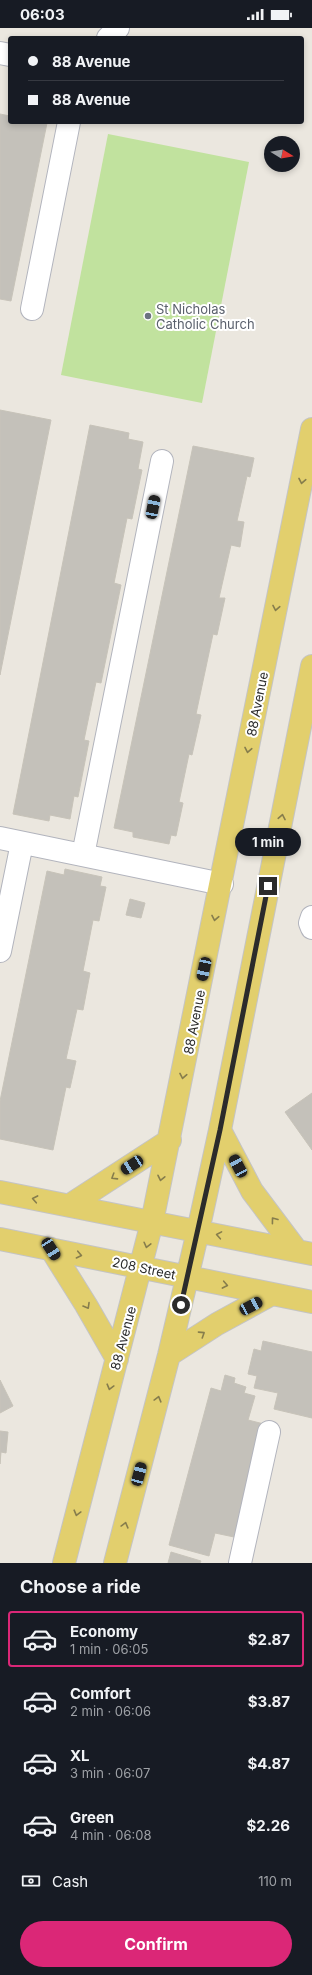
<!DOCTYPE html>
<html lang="en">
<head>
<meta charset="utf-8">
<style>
	body { margin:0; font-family:Inter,sans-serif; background:#20242c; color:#f1f3f6; height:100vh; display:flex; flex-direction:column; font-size:15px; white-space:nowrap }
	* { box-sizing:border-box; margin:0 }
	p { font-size:13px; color:#9ea1a6 }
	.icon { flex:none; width:22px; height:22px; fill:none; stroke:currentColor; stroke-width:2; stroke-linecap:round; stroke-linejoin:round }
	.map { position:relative; height:1535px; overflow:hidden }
	.details { display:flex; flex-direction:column; background:#171b24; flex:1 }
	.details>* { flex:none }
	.banner { position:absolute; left:8px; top:8px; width:296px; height:88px; border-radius:4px; box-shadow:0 2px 6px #0003; display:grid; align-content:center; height:88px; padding:0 20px; background:#171b24 }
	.needle { width:26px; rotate:101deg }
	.buttons { position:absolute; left:264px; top:108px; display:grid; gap:8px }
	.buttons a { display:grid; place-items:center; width:36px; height:36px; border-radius:50%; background:#171b24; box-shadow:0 2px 6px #0003; font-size:20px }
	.end { position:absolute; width:18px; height:18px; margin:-9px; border:5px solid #2b2b2b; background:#fff; box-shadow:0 0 0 2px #fff }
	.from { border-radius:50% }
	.bubble { position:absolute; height:28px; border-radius:14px; background:#171b24; box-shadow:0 2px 6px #0003; font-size:13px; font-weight:700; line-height:28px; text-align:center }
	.car { position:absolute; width:12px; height:24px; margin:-12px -6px; border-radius:5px; box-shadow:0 0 3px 1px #0007; background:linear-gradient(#222 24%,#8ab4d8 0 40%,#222 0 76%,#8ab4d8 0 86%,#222 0) }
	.banner b { display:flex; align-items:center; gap:14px; height:38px; font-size:15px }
	.banner b+b { border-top:1px solid #363941 }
	.banner i { width:10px; height:10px; background:#f1f3f6 }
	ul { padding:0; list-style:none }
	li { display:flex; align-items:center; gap:12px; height:56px; margin:0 8px 6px; padding:0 12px; border:2px solid transparent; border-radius:4px }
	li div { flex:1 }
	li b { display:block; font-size:15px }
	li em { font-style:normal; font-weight:700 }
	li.on { border-color:#db2777 }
	li>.icon { width:36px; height:36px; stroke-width:1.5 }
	h2 { padding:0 20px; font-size:18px; line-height:48px }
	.pay { display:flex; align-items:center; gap:10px; height:44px; padding:0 20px; font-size:15px }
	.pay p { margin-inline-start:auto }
	.primary-button { display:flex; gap:8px; margin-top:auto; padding:8px 20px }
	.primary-button a { flex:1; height:46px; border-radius:24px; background:#db2777; color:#fff; font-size:16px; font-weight:700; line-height:46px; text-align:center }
	.status { display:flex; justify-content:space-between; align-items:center; height:28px; padding:0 20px; background:#171b24; direction:ltr }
	.status svg { height:11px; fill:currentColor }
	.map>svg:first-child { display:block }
</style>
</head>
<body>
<div class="status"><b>06:03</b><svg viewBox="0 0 49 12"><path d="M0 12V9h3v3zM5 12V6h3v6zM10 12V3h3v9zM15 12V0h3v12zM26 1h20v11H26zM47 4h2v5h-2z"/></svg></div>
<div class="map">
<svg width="312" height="1535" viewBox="0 0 312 1535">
	<rect width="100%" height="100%" fill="#ebe7df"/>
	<path fill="#c1e29e" d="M 108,106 L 249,134 L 202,375 L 61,347 Z"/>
	<path fill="#c4c1ba" stroke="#c7c3b9" d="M 0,86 L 10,88 L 10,94 L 47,95 L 11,273 L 0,271 Z
		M 0,382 L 51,392 L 0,647 Z
		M 90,397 L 129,405 L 128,411 L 143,414 L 138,441 L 142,442 L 132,491 L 127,490 L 114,555 L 121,557 L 101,655 L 96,654 L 84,712 L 89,713 L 78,769 L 74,768 L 70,791 L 50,787 L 49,793 L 13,786 Z
		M 193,418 L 254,430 L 250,449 L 247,448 L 237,493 L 244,494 L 240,519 L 231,517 L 219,570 L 225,570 L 217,607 L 213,606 L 196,686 L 201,687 L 192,727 L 189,726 L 179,774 L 183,775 L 176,808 L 171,807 L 169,816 L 133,809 L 133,804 L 114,800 Z
		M 65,841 L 102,849 L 100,858 L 106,859 L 99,893 L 93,892 L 83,943 L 90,945 L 83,982 L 77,981 L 66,1031 L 76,1033 L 70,1060 L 66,1059 L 53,1122 L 0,1111 L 0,1073 L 47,843 L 64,847 Z
		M 130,871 L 145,875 L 141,890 L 126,887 Z
		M 312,1065 L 312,1122 L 285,1084 Z
		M 263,1313 L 312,1324 L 312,1390 L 274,1381 L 278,1365 L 254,1360 L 257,1348 L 248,1346 L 254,1321 L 261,1323 Z
		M 225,1347 L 235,1350 L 234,1355 L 246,1359 L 244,1365 L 255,1368 L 248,1392 L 264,1396 L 234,1509 L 215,1505 L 209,1528 L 169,1517 L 211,1360 L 221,1363 Z
		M 0,1352 L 13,1378 L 0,1385 Z
		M 0,1403 L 8,1404 L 6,1425 L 1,1424 L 0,1436 Z
		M 171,1524 L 201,1533 L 200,1535 L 168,1535 Z"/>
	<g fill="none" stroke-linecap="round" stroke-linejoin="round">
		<g stroke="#b2b4bd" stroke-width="24">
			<path id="minor" d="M 108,10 L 118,0
				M 0,25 L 10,27
				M 32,281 L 69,94
				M 0,810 L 222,856
				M 83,827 L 162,433
				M 312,889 L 310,895 L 312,900
				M 0,923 L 22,815
				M 240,1535 L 269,1404"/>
		</g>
		<g stroke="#c4c4c4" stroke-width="24">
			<path id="major" d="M 220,1102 L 252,1163 L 297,1223
				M 0,1164 L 312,1226
				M 70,1177 L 170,1112
				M 0,1211 L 312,1274
				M 51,1221 L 86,1277 L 117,1331
				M 169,1327 L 217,1296 L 272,1266
				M 64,1535 L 152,1194 L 312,401
				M 115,1535 L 169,1327 L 198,1203 L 220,1102 L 312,638"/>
		</g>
		<use href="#minor" stroke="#fff" stroke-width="22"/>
		<use href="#major" stroke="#e2cf6d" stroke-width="22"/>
	</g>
	<defs><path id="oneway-chevron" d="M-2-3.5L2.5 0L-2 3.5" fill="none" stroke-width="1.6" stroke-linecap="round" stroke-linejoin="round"/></defs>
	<g stroke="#867d4c">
		<use href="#oneway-chevron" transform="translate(302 453) rotate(101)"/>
		<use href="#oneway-chevron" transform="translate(276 580) rotate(101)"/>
		<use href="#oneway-chevron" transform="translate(248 722) rotate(101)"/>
		<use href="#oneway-chevron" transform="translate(282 789) rotate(-79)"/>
		<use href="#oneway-chevron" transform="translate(215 890) rotate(101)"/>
		<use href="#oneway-chevron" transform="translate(183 1048) rotate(101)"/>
		<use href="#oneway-chevron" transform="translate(114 1149) rotate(148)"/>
		<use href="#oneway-chevron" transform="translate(161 1150) rotate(102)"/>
		<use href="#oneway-chevron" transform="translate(35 1171) rotate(-169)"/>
		<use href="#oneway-chevron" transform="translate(274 1192) rotate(-127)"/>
		<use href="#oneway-chevron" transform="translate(219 1207) rotate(-170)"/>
		<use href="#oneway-chevron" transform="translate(147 1217) rotate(104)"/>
		<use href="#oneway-chevron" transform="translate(79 1227) rotate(12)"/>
		<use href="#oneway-chevron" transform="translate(225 1257) rotate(11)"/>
		<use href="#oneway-chevron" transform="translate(87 1278) rotate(60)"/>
		<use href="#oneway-chevron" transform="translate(202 1306) rotate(-33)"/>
		<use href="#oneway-chevron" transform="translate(110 1359) rotate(105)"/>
		<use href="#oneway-chevron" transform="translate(158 1371) rotate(-75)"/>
		<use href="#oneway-chevron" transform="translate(77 1485) rotate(105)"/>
		<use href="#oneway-chevron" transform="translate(125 1497) rotate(-75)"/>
	</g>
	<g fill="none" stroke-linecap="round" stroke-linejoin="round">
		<path stroke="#2b2b2b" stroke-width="5" d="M 181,1277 L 220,1102 L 268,858"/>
	</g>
	<circle fill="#6b7280" stroke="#fff" stroke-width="1.5" cx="148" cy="288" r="4"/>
	<g text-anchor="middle" stroke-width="4" stroke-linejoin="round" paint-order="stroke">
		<g font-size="13" fill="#5b616d" stroke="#fff" text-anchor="start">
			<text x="156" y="286">St Nicholas<tspan x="156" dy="15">Catholic Church</tspan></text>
		</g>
		<g font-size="13" fill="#2b2b2b" stroke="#fff">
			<text transform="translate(257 676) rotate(-79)" y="5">88 Avenue</text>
			<text transform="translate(194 994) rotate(-79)" y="5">88 Avenue</text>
			<text transform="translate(144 1240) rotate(12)" y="5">208 Street</text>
			<text transform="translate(123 1310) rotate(-75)" y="5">88 Avenue</text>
		</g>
	</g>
</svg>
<div class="buttons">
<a><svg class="needle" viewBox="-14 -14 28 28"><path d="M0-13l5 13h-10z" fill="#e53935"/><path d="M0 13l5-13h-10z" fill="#9ea1a6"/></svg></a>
</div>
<i class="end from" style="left:181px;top:1277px"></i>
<i class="end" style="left:268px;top:858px"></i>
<div class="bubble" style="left:235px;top:800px;width:66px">1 min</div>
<i class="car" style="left:153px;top:479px;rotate:11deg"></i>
<i class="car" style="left:204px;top:941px;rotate:192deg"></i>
<i class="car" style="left:132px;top:1137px;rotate:237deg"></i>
<i class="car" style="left:238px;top:1138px;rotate:332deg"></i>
<i class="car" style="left:51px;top:1221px;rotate:147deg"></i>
<i class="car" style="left:251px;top:1278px;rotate:62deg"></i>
<i class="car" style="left:139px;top:1446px;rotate:15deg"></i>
<div class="banner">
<b><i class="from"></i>88 Avenue</b>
<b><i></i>88 Avenue</b>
</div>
</div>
<section class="details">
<h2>Choose a ride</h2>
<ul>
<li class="on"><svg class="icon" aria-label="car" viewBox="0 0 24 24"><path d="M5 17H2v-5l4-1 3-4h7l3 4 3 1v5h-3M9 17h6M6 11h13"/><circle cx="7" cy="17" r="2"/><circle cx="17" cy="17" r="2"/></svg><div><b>Economy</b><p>1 min · 06:05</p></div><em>$2.87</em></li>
<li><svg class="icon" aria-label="car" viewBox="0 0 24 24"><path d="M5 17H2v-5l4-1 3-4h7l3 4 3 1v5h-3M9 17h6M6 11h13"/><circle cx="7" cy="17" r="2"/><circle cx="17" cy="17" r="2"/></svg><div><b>Comfort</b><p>2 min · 06:06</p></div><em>$3.87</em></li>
<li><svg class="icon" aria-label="car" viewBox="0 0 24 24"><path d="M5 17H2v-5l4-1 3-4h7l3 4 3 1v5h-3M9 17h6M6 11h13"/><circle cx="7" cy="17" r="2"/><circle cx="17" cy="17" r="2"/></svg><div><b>XL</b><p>3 min · 06:07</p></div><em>$4.87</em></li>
<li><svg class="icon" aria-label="car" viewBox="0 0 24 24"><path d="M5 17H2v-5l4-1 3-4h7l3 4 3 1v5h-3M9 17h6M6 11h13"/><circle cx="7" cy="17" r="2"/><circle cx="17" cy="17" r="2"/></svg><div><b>Green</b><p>4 min · 06:08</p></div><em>$2.26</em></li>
</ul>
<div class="pay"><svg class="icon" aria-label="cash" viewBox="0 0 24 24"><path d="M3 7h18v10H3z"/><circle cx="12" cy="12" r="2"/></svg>Cash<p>110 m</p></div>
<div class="primary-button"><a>Confirm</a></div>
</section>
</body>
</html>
